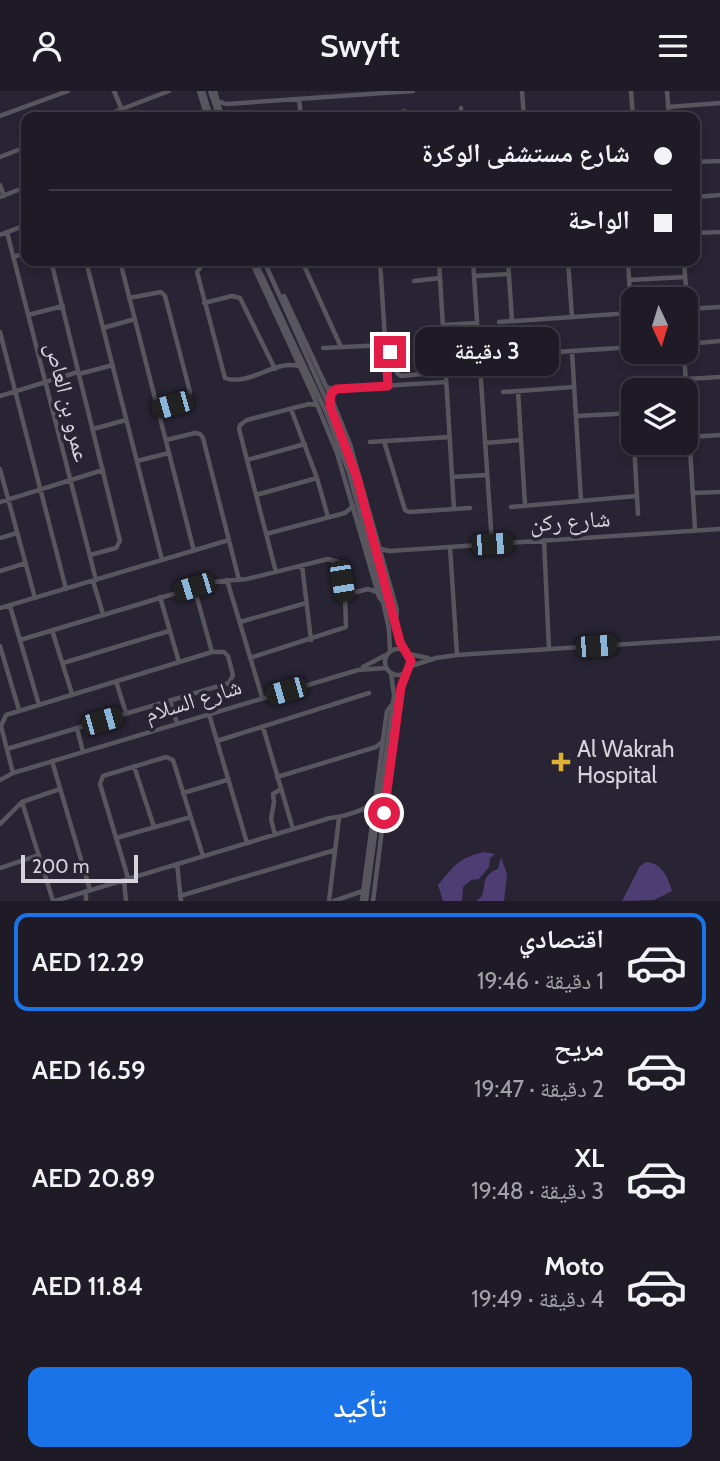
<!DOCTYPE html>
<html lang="ar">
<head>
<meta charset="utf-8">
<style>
	body { margin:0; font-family:Cabin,"Noto Naskh Arabic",sans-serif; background:#26242e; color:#f1f3f6; direction:rtl; height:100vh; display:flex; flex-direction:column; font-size:26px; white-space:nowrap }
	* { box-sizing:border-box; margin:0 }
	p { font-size:23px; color:#a1a1a7 }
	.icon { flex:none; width:38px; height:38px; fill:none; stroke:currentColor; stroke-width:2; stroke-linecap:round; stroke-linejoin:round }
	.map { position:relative; height:810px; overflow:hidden; direction:ltr }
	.sheet { display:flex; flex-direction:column; background:#1e1b26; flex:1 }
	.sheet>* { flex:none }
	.hud { position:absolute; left:21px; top:21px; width:679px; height:154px; border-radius:14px; box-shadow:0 4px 10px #0003,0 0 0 2px #3c3943; direction:rtl; display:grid; align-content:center; height:154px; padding:0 28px; background:#1e1b26 }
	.needle { width:46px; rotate:176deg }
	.tools { position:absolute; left:621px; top:196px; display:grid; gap:14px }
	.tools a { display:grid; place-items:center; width:77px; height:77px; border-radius:14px; background:#1e1b26; box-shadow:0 4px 10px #0003,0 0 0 2px #3c3943; font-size:35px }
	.scale { position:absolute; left:21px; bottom:18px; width:117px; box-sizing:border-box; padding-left:7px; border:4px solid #d6d3dd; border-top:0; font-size:19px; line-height:24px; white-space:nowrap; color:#d6d3dd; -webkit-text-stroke:5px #282433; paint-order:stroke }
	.end { position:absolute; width:32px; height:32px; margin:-16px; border:9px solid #e11d48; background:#fff; box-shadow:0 0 0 4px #fff }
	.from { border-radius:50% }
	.bubble { position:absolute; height:49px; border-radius:14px; background:#1e1b26; box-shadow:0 4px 10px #0003,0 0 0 2px #3c3943; font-size:23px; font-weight:600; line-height:49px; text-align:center; direction:rtl }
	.car { position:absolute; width:21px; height:42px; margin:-21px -10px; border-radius:9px; box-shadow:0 0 5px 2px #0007; background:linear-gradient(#222 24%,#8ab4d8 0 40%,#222 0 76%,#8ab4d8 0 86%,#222 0) }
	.hud b { display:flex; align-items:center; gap:24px; height:66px; font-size:26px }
	.hud b+b { border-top:2px solid #3c3943 }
	.hud i { width:18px; height:18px; background:#f1f3f6 }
	ul { padding:12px 0 0; list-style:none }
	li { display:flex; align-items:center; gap:21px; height:98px; margin:0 14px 10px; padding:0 14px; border:4px solid transparent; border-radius:14px }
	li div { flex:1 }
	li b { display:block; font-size:26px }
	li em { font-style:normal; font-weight:600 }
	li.on { border-color:#1a73e8 }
	li>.icon { width:63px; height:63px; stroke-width:1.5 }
	.action { display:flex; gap:14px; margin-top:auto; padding:14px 28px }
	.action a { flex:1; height:80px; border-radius:14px; background:#1a73e8; color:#fff; font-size:28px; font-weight:600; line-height:80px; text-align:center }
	header { display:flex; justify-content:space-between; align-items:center; height:91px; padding:0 28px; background:#1e1b26; font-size:32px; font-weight:600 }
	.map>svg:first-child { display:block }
</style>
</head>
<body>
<header><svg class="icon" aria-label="menu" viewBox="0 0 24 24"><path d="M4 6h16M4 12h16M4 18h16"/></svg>Swyft<svg class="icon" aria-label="person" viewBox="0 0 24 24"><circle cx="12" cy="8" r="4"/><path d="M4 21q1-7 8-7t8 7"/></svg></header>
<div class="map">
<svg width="720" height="810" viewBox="0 0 720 810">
	<rect width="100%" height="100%" fill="#282433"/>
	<path fill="#4e3d73" d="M 484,761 L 495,763 L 490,767 L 489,776 L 479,788 L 471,789 L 463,796 L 462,810 L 443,810 L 438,794 C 454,775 458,767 484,761 Z
		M 501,766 L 507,783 L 504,810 L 476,810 L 482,805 C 486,792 482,784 498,778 Z
		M 646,771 C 662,772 668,786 672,800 L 654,809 L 622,810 L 640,775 Z"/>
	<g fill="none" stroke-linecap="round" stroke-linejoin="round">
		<path stroke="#57555d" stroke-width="4.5" d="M 114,0 L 125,26
			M 199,0 L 207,26
			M 203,0 L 211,26
			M 210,0 L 219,26
			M 215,0 L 222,26
			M 522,0 L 524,26
			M 631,0 L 633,26
			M 667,0 L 669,26
			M 212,5 L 218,10 L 226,13 L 413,0
			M 299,8 L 301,26
			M 668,16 L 720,12
			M 461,17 L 461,26
			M 404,20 L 404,26
			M 0,25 L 68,0
			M 101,26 L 169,0
			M 545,26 L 590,23 L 598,26
			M 0,66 L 26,56
			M 695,71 L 720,70
			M 0,94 L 4,105
			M 0,106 L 26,96
			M 695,106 L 720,104
			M 7,141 L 96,489
			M 695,142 L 720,141
			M 0,144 L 26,134
			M 13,166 L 26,162
			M 51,170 L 120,450 L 116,457 L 90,464
			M 86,170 L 162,469
			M 120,170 L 194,460
			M 215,170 L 203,173 L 197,181 L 225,287 C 248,296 276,268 299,275
			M 251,170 L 313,304 L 337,362 L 379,506 L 382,510
			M 255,170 L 326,321 L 349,382 L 383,511 L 389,538 L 390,561
			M 264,170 L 342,344 L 374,449 L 403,559
			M 302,170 L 341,256
			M 380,170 L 388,295
			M 439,170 L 454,418
			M 473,170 L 492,453
			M 508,170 L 512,230
			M 568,170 L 572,226
			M 628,170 L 633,256
			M 684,170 L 689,237
			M 121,174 L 134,170
			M 474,185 L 509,183
			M 629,189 L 685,186
			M 414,190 L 440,187
			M 284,205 L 331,306 L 350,353 L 397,519 L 396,529
			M 129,207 L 161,201 L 165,205 L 190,301 L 187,310 L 158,318
			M 204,212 L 232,205 L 240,207 L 275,278
			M 687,218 L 720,216
			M 28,224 L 63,215
			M 499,231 L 631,222
			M 443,234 L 477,232
			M 103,237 L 135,228
			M 0,241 L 66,498
			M 686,253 L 720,250
			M 323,257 L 385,254
			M 572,260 L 581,410
			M 386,261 L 395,263 L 397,282 L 401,285 L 432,282 L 436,271 L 445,269
			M 684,261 L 695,438
			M 479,266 L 634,256
			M 79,283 L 113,274
			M 686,288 L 720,286
			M 326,296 L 333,298 L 446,291
			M 518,300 L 525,414
			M 503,301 L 574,296
			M 0,305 L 78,281
			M 291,318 L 317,387 L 328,426
			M 631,322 L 634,351
			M 576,325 L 634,322
			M 93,338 L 126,329
			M 690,346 L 720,344
			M 166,349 L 195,342 L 200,343 L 203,347 L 239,489
			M 384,350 L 405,419 L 409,421 L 470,417
			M 370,351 L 450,346
			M 485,352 L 521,349
			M 634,352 L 638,423
			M 247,369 L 305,353
			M 137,370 L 169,362
			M 0,378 L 35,507
			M 452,386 L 487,384
			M 693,402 L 720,401
			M 256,404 L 317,387
			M 0,411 L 103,379
			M 511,416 L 637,405
			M 266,443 L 345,422 L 353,415
			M 0,447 L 17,442
			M 544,449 L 549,558
			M 450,456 L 457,564
			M 381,458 L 389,460 L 720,438
			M 302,474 L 311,549
			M 0,480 L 26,472
			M 276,481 L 239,338 L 240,334 L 247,329 L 309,313 L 317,314
			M 227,489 L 262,606
			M 93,490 L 103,523
			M 194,496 L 212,561
			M 345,504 L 368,498 L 377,501
			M 160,506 L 179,571
			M 10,515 L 39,614
			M 0,517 L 229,449
			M 240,531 L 306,512
			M 52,539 L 72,603
			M 20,549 L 213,491 L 247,488 L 328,468 L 339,471 L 345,504 L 346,536 L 250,567
			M 0,555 L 19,619
			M385 571a13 13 0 1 1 26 0a13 13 0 1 1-26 0Z
			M 409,563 L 428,567
			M 63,572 L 169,540
			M 411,575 L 436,567 L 457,564 L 720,547
			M 363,576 L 386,564
			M 116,590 L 126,622
			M 170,610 L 177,632
			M 209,623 L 247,752
			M 263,636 L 293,738
			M 77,637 L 83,661
			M 217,650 L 369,602
			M 7,658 L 229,592 L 233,584 L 228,565 L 224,561 L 212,561 L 6,624 L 1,635 L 13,682
			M 52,670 L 90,799
			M 134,675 L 154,736
			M 277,686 L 376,656 L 382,651
			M 0,689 L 13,682 L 358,579 L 386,577
			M 183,702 L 227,689
			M 22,711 L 53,810
			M 0,733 L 22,711 L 60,698
			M 275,744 L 271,728 L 274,711 L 273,703 L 281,698
			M 116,747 L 191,726
			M 177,773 L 181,810
			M 0,777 L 39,764
			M 128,787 L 100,693 L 103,685 L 166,666 L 173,669 L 203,765
			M 124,789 L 126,810
			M 86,800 L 86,810
			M 180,805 L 335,759
			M 55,810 L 330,727 C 342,726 369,719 375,709
			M 329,810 L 339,727
			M 334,810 L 363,800
			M 362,810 L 385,634 L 387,620 L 393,612
			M 366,810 L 394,604 L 391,582
			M 373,810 L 399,604 L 404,586 L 408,580"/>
	</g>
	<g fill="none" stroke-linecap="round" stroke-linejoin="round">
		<path stroke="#e11d48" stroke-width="9" d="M 384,722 L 401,596 L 411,570 L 400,551 L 357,387 L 330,315 L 331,303 L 336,298 L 388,295 L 386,261 L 390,261"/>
	</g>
	<path fill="#deb133" stroke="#282433" stroke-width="2.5" d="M557.5 660.5h7v7h7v7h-7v7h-7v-7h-7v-7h7z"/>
	<g text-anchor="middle" stroke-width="7" stroke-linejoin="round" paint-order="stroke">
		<g font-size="23" fill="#d6d3dd" stroke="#282433">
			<text transform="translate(68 311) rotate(76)" y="8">عمرو بن العاص</text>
			<text transform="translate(570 430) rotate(-4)" y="8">شارع ركن</text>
			<text transform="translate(193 609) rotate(-17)" y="8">شارع السلام</text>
		</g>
		<g font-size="23" fill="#d6d3dd" stroke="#282433" text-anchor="start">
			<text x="577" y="666">Al Wakrah<tspan x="577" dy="26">Hospital</tspan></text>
		</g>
	</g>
</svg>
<div class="tools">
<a><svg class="needle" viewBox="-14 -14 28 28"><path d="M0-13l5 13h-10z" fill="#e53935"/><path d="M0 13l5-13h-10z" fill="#a1a1a7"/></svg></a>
<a><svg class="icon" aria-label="layers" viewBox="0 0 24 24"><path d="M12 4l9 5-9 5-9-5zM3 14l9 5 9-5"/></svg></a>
</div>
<div class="scale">200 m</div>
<i class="end from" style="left:384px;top:722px"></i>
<i class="end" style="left:390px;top:261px"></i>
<div class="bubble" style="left:415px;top:236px;width:144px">3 دقيقة</div>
<i class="car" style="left:172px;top:314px;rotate:254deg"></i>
<i class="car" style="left:492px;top:453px;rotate:86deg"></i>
<i class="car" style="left:342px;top:490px;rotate:171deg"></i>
<i class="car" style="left:194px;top:496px;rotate:253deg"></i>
<i class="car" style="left:596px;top:555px;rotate:86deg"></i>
<i class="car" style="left:286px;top:600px;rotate:254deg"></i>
<i class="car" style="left:102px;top:630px;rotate:74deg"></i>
<div class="hud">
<b><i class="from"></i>شارع مستشفى الوكرة</b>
<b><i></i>الواحة</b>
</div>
</div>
<section class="sheet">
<ul>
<li class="on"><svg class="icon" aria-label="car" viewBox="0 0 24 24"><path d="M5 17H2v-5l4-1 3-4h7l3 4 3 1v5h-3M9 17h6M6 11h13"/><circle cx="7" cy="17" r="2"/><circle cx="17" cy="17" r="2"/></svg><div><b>اقتصادي</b><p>1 دقيقة · 19:46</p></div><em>AED 12.29</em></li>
<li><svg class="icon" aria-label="car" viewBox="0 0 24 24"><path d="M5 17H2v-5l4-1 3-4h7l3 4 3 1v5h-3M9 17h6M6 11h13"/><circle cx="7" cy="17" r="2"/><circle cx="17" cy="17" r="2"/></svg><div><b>مريح</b><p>2 دقيقة · 19:47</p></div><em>AED 16.59</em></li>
<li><svg class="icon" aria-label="car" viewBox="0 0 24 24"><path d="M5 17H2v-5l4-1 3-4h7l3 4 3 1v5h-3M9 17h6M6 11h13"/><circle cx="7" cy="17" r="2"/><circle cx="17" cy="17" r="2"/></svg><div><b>XL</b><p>3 دقيقة · 19:48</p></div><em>AED 20.89</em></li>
<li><svg class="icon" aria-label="car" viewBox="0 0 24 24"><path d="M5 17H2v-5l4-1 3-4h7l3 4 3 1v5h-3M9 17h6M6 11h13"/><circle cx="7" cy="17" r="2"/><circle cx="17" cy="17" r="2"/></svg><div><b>Moto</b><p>4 دقيقة · 19:49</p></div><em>AED 11.84</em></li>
</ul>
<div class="action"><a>تأكيد</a></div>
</section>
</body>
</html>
